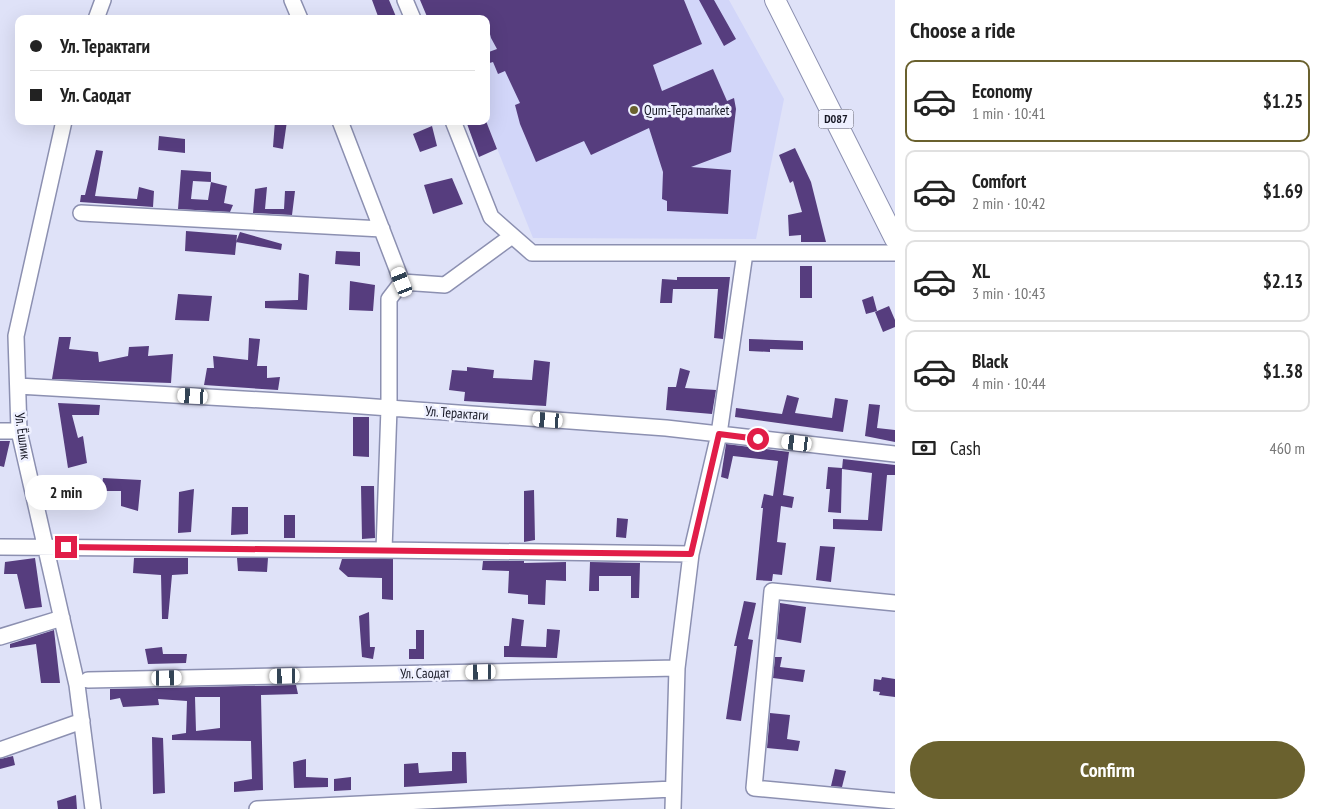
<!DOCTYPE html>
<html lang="en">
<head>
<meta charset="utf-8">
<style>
	body { margin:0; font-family:"PT Sans Narrow",sans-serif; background:#f6f6f6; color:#222; height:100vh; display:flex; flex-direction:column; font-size:19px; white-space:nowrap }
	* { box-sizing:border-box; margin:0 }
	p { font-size:16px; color:#767676 }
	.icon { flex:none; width:28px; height:28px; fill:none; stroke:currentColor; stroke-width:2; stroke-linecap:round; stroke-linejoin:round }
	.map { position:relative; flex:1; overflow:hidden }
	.sheet { display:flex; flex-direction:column; background:#fff; width:425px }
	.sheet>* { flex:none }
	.hud { position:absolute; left:15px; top:15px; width:475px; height:110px; border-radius:10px; box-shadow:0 5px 20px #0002; display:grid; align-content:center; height:110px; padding:0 15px; background:#fff }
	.end { position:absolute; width:22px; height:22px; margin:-11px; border:6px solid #e11d48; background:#fff; box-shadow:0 0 0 2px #fff }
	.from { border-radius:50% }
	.bubble { position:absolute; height:35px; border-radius:18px; background:#fff; box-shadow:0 5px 20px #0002; font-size:16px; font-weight:600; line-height:35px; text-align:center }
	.car { position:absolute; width:15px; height:30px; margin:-15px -8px; border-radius:6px; box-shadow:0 0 4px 1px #0007; background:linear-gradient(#fff 24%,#345 0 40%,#fff 0 76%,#345 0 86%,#fff 0) }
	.hud b { display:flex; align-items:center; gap:18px; height:48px; font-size:19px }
	.hud b+b { border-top:1px solid #e0e0e0 }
	.hud i { width:12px; height:12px; background:#222 }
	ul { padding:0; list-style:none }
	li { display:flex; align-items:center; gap:15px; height:82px; margin:0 10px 8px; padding:0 5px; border:2px solid #e0e0e0; border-radius:10px }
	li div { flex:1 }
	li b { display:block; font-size:19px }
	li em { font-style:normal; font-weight:600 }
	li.active { border-color:#6a612e }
	li>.icon { width:45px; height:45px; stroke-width:1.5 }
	h2 { padding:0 15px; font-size:22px; line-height:60px }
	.pay { display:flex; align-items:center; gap:12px; height:55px; padding:0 15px; font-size:19px }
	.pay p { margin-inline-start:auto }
	.action { display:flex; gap:10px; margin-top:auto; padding:10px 15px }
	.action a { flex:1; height:58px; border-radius:30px; background:#6a612e; color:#fff; font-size:20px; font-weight:600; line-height:58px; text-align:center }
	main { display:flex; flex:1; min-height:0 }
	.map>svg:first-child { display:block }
</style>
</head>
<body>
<main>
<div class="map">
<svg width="895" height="809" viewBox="0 0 895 809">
	<rect width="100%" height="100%" fill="#dfe2f8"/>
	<path fill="#d2d6f9" d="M 437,0 L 729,0 L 784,99 L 756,239 L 533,238 L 486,121 L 486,19 Z"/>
	<path fill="#563d7e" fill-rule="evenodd" d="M 372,0 L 389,0 L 397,19 L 379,19 Z
		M 420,0 L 684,0 L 702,44 L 653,65 L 662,91 L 713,69 L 727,101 L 734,98 L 736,109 L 731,152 L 691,167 L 731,170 L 728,214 L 667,211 L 667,201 L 662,199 L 663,172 L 649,128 L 591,155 L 584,141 L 536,162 L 520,124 L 515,105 L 520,103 L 505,71 L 498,74 L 493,62 L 486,64 L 486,53 L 497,49 L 491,38 L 486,19 L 428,19 Z
		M 699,0 L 714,0 L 736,39 L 724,46 Z
		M 275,121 L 287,121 L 283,149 L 273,147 Z
		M 466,121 L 486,121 L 497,149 L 479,157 Z
		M 432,126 L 437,146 L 420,152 L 413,134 Z
		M 159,136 L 185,139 L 185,153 L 158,150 Z
		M 795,148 L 811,182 L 826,242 L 801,242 L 801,235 L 789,236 L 788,215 L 802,212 L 793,181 L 790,183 L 779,155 Z
		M 96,150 L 103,151 L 95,196 L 137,199 L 139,187 L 154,191 L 153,207 L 80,202 L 81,195 L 85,195 Z
		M 181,170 L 211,172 L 211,182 L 227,186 L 224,203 L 233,205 L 230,212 L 178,209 ZM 193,181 L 211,182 L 208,200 L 191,199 Z
		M 452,178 L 463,204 L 433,214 L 424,185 Z
		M 267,187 L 265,209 L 284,209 L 285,191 L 295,191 L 292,215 L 253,213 L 255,189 Z
		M 186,231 L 237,235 L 235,255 L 185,251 Z
		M 240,232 L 282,244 L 281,250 L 236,242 Z
		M 336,251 L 360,252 L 360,266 L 335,264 Z
		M 800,266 L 812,266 L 812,298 L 800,298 Z
		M 299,273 L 309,275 L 307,310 L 265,308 L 265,301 L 298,300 Z
		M 677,277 L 730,277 L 723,339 L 714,338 L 718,289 L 673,289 L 672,303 L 660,303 L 662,279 L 677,280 Z
		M 350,281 L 375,285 L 373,311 L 349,310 Z
		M 178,294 L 212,296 L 209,321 L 175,320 Z
		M 873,296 L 877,311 L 866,314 L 862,300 Z
		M 889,306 L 895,320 L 895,327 L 883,332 L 875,312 Z
		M 59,337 L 71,337 L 69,349 L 98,352 L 99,362 L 128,356 L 129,347 L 149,346 L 148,356 L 173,354 L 171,383 L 52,379 Z
		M 249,338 L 260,339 L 257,366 L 267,366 L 267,378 L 280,377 L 278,390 L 204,385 L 207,368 L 214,368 L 213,356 L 248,360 Z
		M 749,339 L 803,341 L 803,350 L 770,349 L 770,352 L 749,351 Z
		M 534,360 L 550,362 L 546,406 L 464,401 L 465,392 L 449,390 L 452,370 L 467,371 L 467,367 L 494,370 L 493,378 L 532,380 Z
		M 680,368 L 690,371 L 685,388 L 716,390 L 712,414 L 666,410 L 668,387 L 676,387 Z
		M 787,395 L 799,398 L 795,413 L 832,418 L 835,398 L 848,400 L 843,432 L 735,417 L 736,408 L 782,414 Z
		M 58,403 L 100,405 L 99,415 L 72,415 L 78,438 L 83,436 L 87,463 L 68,468 Z
		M 869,404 L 880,405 L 877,428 L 895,430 L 895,442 L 865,436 Z
		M 353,417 L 369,417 L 369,457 L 353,456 Z
		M 0,441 L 10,441 L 4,467 L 0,466 Z
		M 726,444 L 789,452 L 783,495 L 794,497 L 792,508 L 781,506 L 777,542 L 786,543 L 782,575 L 773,574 L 772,581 L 756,580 L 763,508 L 761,508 L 764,494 L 773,496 L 778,461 L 733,456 L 728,479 L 721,477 Z
		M 843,459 L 895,465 L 895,475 L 887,475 L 882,531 L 833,529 L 833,519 L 868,520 L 872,473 L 842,469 Z
		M 828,467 L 842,468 L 841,513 L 828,512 L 830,489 L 826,489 Z
		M 103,478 L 141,480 L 138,511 L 121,506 L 121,491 L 101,491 Z
		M 361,486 L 374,486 L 375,538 L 362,539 Z
		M 194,489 L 191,532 L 178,533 L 179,492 Z
		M 534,490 L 535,540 L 524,542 L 524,491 Z
		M 232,507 L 248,507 L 248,534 L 231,535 Z
		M 284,515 L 295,515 L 295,538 L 284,538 Z
		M 617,518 L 628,519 L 626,538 L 616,537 Z
		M 820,546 L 835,547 L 831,582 L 816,580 Z
		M 35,558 L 42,607 L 25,609 L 17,574 L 4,574 L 5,562 Z
		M 134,558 L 188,558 L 188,574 L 172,575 L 168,619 L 162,619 L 161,575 L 133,573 Z
		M 237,558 L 268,558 L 267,572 L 238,571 Z
		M 342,559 L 393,559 L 393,600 L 382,599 L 382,578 L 348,577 L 339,569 Z
		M 483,561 L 524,561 L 524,563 L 566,562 L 566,581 L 546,580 L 545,605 L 528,604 L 528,595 L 508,593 L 509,571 L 482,570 Z
		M 590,562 L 640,563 L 639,598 L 631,598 L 631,576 L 599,576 L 599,591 L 589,591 Z
		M 744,601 L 756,603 L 748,639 L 753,640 L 741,721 L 726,719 L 737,646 L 734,646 Z
		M 780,603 L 806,607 L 801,643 L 777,639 Z
		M 369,612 L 370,647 L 375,647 L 373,659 L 362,657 L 359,616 Z
		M 512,618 L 524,620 L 521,646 L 546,647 L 547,629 L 560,630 L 557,658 L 504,657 L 504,646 L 509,646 Z
		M 54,630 L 60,683 L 41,683 L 36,644 L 10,648 L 10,644 Z
		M 416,630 L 424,630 L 424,659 L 409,659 L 409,649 L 416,649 Z
		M 162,647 L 163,654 L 187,654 L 186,663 L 148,664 L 145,649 Z
		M 775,657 L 782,657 L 780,667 L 805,670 L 803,682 L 773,678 Z
		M 882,677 L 895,679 L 895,697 L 879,695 L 880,692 L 873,691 L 874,679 L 881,680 Z
		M 296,685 L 298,694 L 261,695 L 263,790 L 234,792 L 234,782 L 252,779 L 251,741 L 172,740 L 172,735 L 186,733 L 187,701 L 158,699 L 159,705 L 123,707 L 120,698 L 110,700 L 110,689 ZM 195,697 L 220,697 L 220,728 L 196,731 Z
		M 770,713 L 790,715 L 787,739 L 800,741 L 798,751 L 767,748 Z
		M 152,737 L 163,738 L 165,793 L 153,794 Z
		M 452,752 L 466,752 L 467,783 L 404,787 L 404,764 L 418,763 L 419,773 L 452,771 Z
		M 13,756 L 15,765 L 0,769 L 0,759 Z
		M 306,759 L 306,777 L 328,778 L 328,787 L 294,788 L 293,762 Z
		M 835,769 L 846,771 L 842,787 L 831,786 Z
		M 351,777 L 351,790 L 334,791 L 334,779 Z
		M 76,795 L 77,809 L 58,809 L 57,801 Z"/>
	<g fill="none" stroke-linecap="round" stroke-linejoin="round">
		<g stroke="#8c90b1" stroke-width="18">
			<path id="minor" d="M 292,0 L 300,19
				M 405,0 L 413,19
				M 96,19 L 103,0
				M 64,121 L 16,336 L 19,431 L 77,685 L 93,809
				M 340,121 L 402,282 L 445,285 L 512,236
				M 453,121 L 491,217 L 532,253 L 895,253
				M 81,213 L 382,229
				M 402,282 L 389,299 L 389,408 L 384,550 L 691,554 L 719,434 L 745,253
				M 18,386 L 348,405 L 666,428 L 895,454
				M 0,431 L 19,431
				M 0,547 L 384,550
				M 895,603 L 772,591 L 754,788 L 895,801
				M 0,637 L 62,618
				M 88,680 L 677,668 L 691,554
				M 0,750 L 82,721
				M 257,809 L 673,789
				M 673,809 L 677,668"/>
		</g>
		<g stroke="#8c90b1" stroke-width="22">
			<path id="major" d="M 775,0 L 895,239"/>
		</g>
		<use href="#minor" stroke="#fff" stroke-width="15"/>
		<use href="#major" stroke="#fff" stroke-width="20"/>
	</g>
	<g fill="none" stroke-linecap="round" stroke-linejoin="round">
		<path stroke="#e11d48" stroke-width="6" d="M 66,547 L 691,554 L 719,434 L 758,439"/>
	</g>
	<circle fill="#6a612e" stroke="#eef0ff" stroke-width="2" cx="634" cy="110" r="5"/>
	<g text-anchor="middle" stroke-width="5" stroke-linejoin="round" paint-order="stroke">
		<rect fill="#eef0ff" stroke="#585966" stroke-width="1" x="818.5" y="109.5" width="35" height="19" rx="4"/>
		<g font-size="12" font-weight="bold" fill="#171825">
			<text x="836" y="123">D087</text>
		</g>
		<g font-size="14" fill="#171825" stroke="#eef0ff" text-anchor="start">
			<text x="644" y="115">Qum-Tepa market</text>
		</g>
		<g font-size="14" fill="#171825" stroke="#eef0ff">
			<text transform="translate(457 413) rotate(4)" y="5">Ул. Терактаги</text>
			<text transform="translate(23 436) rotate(82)" y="5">Ул. Ёшлик</text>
			<text transform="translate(425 673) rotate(-1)" y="5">Ул. Саодат</text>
		</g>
	</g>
</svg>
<i class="end from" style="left:758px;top:439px"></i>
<i class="end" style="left:66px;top:547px"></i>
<div class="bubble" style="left:25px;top:475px;width:82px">2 min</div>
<i class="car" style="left:402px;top:282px;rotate:338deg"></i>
<i class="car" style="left:193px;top:396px;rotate:273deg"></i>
<i class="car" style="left:548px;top:420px;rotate:274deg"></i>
<i class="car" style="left:797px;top:443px;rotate:277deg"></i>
<i class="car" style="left:481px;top:672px;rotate:269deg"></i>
<i class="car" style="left:285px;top:676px;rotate:269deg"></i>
<i class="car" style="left:167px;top:678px;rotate:89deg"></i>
<div class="hud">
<b><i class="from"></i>Ул. Терактаги</b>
<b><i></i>Ул. Саодат</b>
</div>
</div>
<section class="sheet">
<h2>Choose a ride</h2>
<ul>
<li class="active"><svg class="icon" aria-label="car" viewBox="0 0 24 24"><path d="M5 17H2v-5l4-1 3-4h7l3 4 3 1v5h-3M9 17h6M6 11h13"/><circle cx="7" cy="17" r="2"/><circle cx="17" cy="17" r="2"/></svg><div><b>Economy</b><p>1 min · 10:41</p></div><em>$1.25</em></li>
<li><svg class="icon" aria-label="car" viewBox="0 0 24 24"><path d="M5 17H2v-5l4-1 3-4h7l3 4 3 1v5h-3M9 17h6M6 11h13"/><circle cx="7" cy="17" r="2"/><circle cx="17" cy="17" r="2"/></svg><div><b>Comfort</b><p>2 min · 10:42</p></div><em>$1.69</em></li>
<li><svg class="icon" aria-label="car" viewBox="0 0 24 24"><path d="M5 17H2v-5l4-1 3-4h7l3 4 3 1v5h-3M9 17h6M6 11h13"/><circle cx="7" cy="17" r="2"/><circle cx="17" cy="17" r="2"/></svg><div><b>XL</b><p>3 min · 10:43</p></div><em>$2.13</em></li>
<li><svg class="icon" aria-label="car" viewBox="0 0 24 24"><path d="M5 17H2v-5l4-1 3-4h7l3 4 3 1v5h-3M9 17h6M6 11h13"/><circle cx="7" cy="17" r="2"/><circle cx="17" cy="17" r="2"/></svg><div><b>Black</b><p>4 min · 10:44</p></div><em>$1.38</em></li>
</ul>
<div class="pay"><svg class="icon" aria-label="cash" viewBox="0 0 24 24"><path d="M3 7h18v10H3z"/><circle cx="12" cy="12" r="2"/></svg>Cash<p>460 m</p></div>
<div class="action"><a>Confirm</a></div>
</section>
</main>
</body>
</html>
